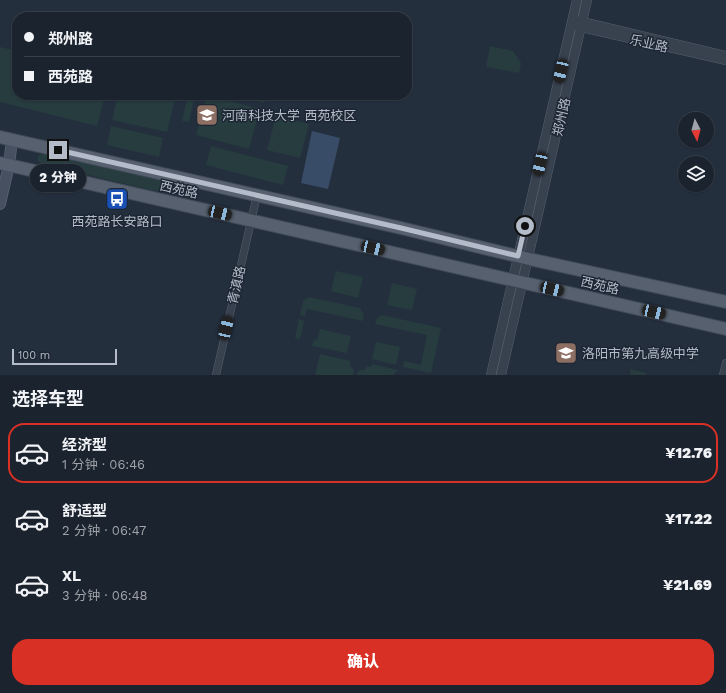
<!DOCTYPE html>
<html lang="zh">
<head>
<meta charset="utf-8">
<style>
	body { margin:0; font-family:"Work Sans","Noto Sans SC",sans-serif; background:#282f3a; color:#f1f3f6; height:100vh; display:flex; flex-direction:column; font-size:15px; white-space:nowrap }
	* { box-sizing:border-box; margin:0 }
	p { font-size:13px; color:#a0a4aa }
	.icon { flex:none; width:22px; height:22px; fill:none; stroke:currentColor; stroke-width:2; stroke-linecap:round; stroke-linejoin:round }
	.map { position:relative; height:375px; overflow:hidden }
	.sheet { display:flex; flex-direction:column; background:#1b232e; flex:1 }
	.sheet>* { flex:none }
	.guide { position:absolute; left:12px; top:12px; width:400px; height:88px; border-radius:16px; box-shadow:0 1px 3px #0004,0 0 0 1px #39404a; display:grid; align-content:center; height:88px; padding:0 12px; background:#1b232e }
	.needle { width:26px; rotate:174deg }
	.controls { position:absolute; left:678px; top:112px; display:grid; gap:8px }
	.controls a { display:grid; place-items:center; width:36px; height:36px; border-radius:50%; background:#1b232e; box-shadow:0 1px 3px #0004,0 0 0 1px #39404a; font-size:20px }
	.scale { position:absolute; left:12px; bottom:10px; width:105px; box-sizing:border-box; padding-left:4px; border:2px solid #b4bcc9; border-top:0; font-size:11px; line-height:14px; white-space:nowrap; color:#b4bcc9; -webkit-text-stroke:3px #1d2633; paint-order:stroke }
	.end { position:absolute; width:18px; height:18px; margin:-9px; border:5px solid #b4bcc9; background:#111; box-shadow:0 0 0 2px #111 }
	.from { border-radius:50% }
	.bubble { position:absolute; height:28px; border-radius:14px; background:#1b232e; box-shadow:0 1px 3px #0004,0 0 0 1px #39404a; font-size:13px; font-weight:800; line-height:28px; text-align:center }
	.car { position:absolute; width:12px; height:24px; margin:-12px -6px; border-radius:5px; box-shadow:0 0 3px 1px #0007; background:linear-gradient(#222 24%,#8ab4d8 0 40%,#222 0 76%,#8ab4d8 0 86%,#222 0) }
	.guide b { display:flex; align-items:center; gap:14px; height:38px; font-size:15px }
	.guide b+b { border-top:1px solid #39404a }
	.guide i { width:10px; height:10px; background:#f1f3f6 }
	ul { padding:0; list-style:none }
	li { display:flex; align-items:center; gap:12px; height:60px; margin:0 8px 6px; padding:0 4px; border:2px solid transparent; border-radius:16px }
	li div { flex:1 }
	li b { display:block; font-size:15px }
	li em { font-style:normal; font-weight:800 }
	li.active { border-color:#d93025 }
	li>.icon { width:36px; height:36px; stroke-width:1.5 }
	h2 { padding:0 12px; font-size:18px; line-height:48px }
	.primary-button { display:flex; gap:8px; margin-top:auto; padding:8px 12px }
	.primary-button a { flex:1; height:46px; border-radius:16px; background:#d93025; color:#fff; font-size:16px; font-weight:800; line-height:46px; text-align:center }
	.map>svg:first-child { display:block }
</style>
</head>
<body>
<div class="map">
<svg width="726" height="375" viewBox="0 0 726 375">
	<rect width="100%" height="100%" fill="#242f3e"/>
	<path fill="#263c3f" d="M 490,46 L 513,51 L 521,63 L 519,73 L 486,67 Z
		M 0,47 L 17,51 L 17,95 L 105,95 L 97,126 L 0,102 Z
		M 118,95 L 176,95 L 167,132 L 112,120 Z
		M 188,95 L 195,95 L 189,122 L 182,121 Z
		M 207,95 L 260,109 L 249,149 L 196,135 Z
		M 234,95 L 266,95 L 264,103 Z
		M 276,116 L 309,124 L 300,158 L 267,150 Z
		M 111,126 L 163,138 L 159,157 L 107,145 Z
		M 211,146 L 288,166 L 283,185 L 206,165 Z
		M 43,153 L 159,180 L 163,183 L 163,186 L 160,190 L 156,191 L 41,164 C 38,161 37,160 38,156 Z
		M 336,271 L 363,277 L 358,298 L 331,291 Z
		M 392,283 L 417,289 L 412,310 L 387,305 Z
		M 309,297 L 360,308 L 364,315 L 363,321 L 307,309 L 305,316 L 300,315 L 303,301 Z
		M 382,315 L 441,328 L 431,373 L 403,367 L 404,361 L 421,365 L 427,335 L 375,324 L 377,318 Z
		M 299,319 L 304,321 L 300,339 L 295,338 Z
		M 320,329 L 351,336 L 347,353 L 312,346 L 314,339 L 317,340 Z
		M 376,342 L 400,347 L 396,365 L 372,359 Z
		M 320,354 L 350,361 L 350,366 L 354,370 L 353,375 L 315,375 Z
		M 372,364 L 398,370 L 393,375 L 357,375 L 359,370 L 364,370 L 367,366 L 371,367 Z
		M 631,369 L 646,373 L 646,375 L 630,375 Z"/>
	<path fill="#394c67" d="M 312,131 L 340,138 L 328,189 L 301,183 Z"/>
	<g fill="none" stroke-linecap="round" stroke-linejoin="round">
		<g stroke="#565f6c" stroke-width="8">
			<path id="minor" d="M 578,20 L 726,55
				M 577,27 L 726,61
				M 216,375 L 257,195
				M 723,375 L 726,363"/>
		</g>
		<g stroke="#565f6c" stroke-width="10">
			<path id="tertiary" d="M 491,375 L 577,0
				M 501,375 L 587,0"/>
		</g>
		<g stroke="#565f6c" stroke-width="12">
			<path id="secondary" d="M 0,204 L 9,165 L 12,140"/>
		</g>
		<g stroke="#414a57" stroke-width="14">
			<path id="primary" d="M 0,137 L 401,228 L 529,259 L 726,302
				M 0,163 L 726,329"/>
		</g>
		<use href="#minor" stroke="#38414e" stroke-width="7"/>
		<use href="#tertiary" stroke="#38414e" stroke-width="9"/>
		<use href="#secondary" stroke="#465061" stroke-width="10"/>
		<use href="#primary" stroke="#56606e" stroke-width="12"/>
	</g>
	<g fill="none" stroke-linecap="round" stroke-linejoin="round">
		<path stroke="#b4bcc9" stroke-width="5" d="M 58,150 L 401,228 L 518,256 L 525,226"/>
	</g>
	<defs>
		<g id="university-square" transform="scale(1.15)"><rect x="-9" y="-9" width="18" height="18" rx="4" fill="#8d6e63" stroke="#1d2633"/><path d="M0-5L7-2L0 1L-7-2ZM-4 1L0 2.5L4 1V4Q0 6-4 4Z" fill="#fff"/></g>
		<g id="bus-square" transform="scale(1.15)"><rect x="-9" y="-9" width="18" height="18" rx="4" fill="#1a4fb4" stroke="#1d2633"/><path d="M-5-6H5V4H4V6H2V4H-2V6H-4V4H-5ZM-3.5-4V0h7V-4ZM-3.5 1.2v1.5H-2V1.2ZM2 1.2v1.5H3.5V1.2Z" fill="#fff"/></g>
		<g id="school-square" transform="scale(1.15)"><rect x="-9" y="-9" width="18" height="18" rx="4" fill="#8d6e63" stroke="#1d2633"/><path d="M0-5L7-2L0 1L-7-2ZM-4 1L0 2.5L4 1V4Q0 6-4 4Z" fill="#fff"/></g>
	</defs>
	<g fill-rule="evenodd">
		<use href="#university-square" x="207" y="115"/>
		<use href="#bus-square" x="117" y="199"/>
		<use href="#school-square" x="566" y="353"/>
	</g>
	<g text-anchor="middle" stroke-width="3" stroke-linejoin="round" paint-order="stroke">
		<g font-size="13" fill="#b4bcc9" stroke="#1d2633">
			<text transform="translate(649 43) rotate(13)" y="5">乐业路</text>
			<text transform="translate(561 117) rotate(-77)" y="5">郑州路</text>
			<text transform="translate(179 189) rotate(13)" y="5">西苑路</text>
			<text transform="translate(236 285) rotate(-77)" y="5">青滇路</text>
			<text transform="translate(600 285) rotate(13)" y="5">西苑路</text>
		</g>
		<g font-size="13" fill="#b4bcc9" stroke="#1d2633" text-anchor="start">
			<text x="222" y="120">河南科技大学 西苑校区</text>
			<text x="117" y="226" text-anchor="middle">西苑路长安路口</text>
			<text x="582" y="358">洛阳市第九高级中学</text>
		</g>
	</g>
</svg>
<div class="controls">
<a><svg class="needle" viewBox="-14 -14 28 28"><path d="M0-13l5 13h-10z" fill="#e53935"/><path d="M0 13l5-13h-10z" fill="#a0a4aa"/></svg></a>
<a><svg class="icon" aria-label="layers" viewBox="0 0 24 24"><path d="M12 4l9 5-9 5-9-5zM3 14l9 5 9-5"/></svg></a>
</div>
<div class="scale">100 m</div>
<i class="end from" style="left:525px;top:226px"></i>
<i class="end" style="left:58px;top:150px"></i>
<div class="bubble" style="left:30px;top:164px;width:56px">2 分钟</div>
<i class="car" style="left:561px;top:71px;rotate:193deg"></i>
<i class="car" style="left:540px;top:164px;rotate:193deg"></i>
<i class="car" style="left:220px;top:213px;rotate:103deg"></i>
<i class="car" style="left:373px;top:248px;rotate:103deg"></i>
<i class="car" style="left:552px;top:289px;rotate:103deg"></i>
<i class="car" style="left:654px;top:312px;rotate:103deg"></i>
<i class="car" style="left:226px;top:328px;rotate:13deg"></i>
<div class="guide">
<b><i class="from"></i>郑州路</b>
<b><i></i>西苑路</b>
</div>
</div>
<section class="sheet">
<h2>选择车型</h2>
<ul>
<li class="active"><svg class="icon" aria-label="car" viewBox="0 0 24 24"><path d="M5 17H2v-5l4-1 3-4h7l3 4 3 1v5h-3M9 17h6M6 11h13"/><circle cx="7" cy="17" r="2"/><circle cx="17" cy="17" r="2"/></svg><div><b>经济型</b><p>1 分钟 · 06:46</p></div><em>¥12.76</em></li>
<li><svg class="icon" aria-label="car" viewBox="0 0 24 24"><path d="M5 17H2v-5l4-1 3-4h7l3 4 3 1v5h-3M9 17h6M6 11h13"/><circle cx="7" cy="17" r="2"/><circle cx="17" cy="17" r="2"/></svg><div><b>舒适型</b><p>2 分钟 · 06:47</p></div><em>¥17.22</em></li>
<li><svg class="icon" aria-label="car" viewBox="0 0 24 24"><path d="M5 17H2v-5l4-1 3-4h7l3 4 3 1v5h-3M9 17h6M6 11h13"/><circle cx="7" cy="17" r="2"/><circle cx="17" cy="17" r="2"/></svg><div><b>XL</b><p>3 分钟 · 06:48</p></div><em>¥21.69</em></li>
</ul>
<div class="primary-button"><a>确认</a></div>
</section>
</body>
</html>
